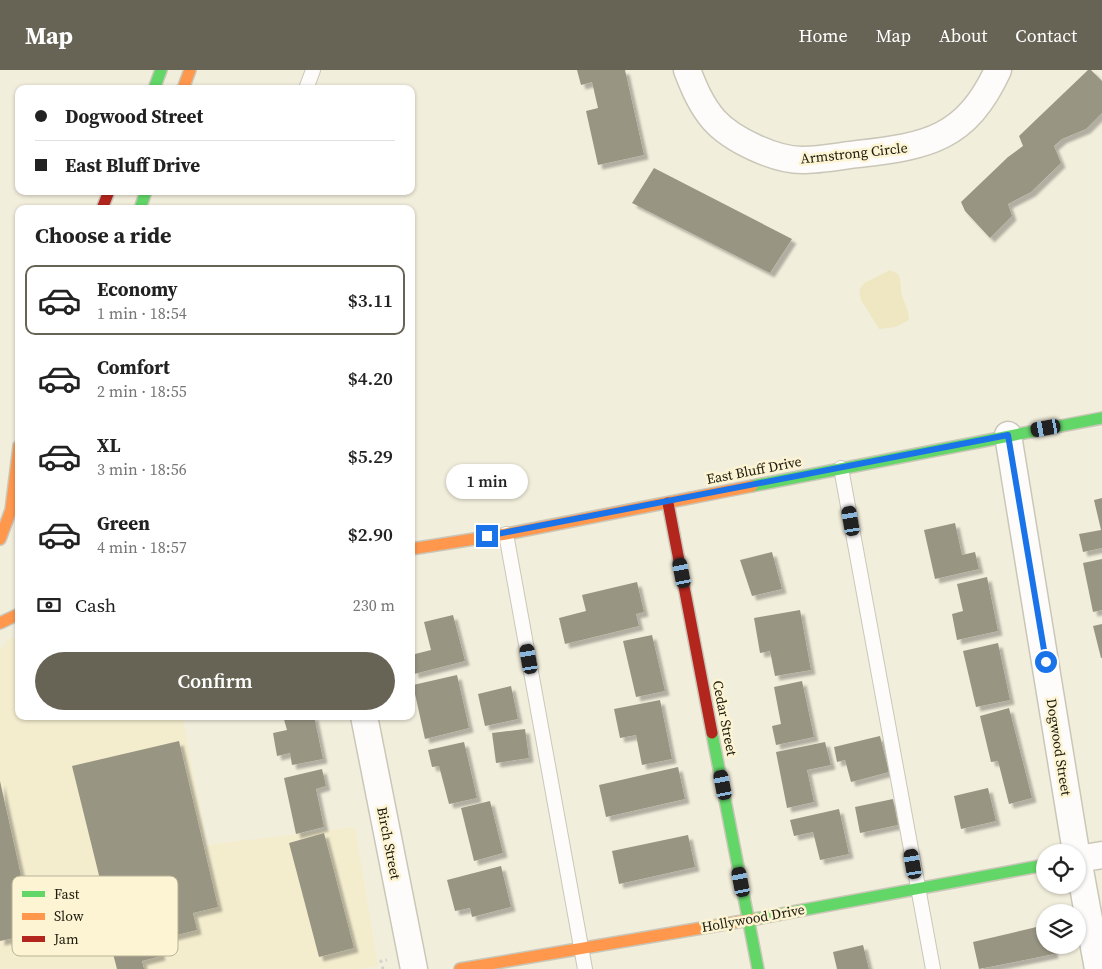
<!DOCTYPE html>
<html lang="en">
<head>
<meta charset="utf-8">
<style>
	body { margin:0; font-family:"Source Serif 4",serif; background:#f6f6f6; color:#222; height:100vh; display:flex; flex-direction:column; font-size:19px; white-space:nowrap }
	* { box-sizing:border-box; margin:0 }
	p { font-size:16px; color:#767676 }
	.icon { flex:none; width:28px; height:28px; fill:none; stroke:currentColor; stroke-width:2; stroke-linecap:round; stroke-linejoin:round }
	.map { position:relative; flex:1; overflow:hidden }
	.side { position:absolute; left:15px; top:135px; width:400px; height:515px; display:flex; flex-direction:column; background:#fff; border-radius:10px; box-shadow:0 1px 4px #0004 }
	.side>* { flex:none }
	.banner { position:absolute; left:15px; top:15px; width:400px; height:110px; border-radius:10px; box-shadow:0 1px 4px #0004; display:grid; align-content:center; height:110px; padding:0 20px; background:#fff }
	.fabs { position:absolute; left:1036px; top:774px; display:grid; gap:10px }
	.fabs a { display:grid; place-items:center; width:50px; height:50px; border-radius:50%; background:#fff; box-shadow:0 1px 4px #0004; font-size:25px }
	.end { position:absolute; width:22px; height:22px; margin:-11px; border:6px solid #1a73e8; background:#fff; box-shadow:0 0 0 2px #fff }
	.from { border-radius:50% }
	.bubble { position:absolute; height:35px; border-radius:18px; background:#fff; box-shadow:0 1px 4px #0004; font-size:16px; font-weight:600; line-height:35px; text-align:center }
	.car { position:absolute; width:15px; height:30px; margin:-15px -8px; border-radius:6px; box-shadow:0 0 4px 1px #0007; background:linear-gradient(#222 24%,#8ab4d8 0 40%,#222 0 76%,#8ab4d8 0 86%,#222 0) }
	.banner b { display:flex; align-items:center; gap:18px; height:48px; font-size:19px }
	.banner b+b { border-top:1px solid #e0e0e0 }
	.banner i { width:12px; height:12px; background:#222 }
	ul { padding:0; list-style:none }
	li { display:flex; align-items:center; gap:15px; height:70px; margin:0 10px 8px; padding:0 10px; border:2px solid transparent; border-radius:10px }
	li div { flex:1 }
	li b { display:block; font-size:19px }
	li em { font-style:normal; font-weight:600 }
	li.active { border-color:#676455 }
	li>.icon { width:45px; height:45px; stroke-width:1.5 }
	h2 { padding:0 20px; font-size:22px; line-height:60px }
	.pay { display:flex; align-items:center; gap:12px; height:55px; padding:0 20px; font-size:19px }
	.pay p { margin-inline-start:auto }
	.primary-button { display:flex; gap:10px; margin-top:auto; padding:10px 20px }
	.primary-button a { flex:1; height:58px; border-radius:30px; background:#676455; color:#fff; font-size:20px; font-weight:600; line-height:58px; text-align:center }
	header { display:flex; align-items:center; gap:30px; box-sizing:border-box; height:70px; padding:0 25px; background:#676455; color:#fff }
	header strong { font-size:24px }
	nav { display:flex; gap:28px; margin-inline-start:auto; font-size:18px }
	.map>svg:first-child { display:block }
</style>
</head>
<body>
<header>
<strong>Map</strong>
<nav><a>Home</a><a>Map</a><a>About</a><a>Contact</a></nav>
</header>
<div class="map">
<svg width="1102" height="899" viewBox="0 0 1102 899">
	<defs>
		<filter id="shadow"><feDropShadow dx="4.5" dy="4.5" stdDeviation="1" flood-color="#0004"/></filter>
	</defs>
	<rect width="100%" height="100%" fill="#f2eedc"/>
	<path fill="#f3eccd" d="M 19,567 L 19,646 L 182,646 L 207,775 L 355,757 L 378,896 L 358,899 L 0,899 L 0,580 L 10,568 Z"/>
	<path fill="#efe7c2" d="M 890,200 L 898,204 C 902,211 900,217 902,225 C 904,234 909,239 909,250 L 896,257 L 879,259 L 861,230 L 859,220 L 864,213 Z"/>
	<path fill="#999583" filter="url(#shadow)" d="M 577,0 L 625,0 L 644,85 L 598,95 L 586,41 L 598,38 L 592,12 L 581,15 Z
		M 1088,0 L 1091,0 L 1102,11 L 1102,43 L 1086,59 L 1062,69 L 1054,76 L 1061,93 L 1031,122 L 1008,134 L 1012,146 L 990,168 L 965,141 L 961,132 L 1008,87 L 1023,76 L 1019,66 Z
		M 654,98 L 792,169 L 770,203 L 632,133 Z
		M 1102,428 L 1102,478 L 1083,482 L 1079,464 L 1101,460 L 1094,430 Z
		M 955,453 L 962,485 L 975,482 L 979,499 L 935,509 L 924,460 Z
		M 772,482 L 782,519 L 752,526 L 740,490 Z
		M 1102,489 L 1102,540 L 1093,542 L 1083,493 Z
		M 987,507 L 998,561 L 957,570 L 952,544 L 963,541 L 957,514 Z
		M 637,512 L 644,542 L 636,544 L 639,556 L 565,574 L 559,548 L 586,541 L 582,525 Z
		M 800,540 L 811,600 L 775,606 L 770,581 L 760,583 L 754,548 Z
		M 453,545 L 465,591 L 414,604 L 411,585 L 431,580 L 424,552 Z
		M 1102,554 L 1102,588 L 1101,588 L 1093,556 Z
		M 652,565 L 665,621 L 636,627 L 623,571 Z
		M 998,573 L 1010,630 L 976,637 L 963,581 Z
		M 457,605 L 469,658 L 425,669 L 413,615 Z
		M 802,611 L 814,667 L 776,675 L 772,656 L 781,654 L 774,617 Z
		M 511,616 L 518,649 L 485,656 L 478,624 Z
		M 660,630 L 672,689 L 642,695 L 636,665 L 620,668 L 614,639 Z
		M 1009,638 L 1032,728 L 1009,734 L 998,691 L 991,692 L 980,646 Z
		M 283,646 L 314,646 L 323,689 L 292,695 L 290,683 L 277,686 L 273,663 L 287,660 Z
		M 525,659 L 529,688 L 496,693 L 492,663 Z
		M 880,666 L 889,702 L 851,712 L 845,690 L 837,692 L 834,677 Z
		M 179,671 L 218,837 L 193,843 L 197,860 L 157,870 L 161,886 L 142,891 L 144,899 L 117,899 L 111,876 L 151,867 L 148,854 L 113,862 L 72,696 Z
		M 464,672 L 477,728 L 449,734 L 439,696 L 432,697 L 428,680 Z
		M 825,672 L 831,695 L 807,700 L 814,732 L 787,738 L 776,682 Z
		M 678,697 L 685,729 L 606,747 L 599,715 Z
		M 322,699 L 326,716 L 316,719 L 324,757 L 296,764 L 284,708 Z
		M 0,711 L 34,864 L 0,871 Z
		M 988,718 L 996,751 L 961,759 L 954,726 Z
		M 893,729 L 898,755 L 860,763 L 855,737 Z
		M 490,731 L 503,783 L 474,791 L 461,738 Z
		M 839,739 L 849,784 L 820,790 L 813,762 L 794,766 L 790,750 Z
		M 324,763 L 354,878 L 319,887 L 289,773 Z
		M 688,765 L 695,797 L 619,814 L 612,781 Z
		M 501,796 L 511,837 L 472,847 L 470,838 L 455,841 L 447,810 Z
		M 1045,855 L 1045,875 L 1052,875 L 1054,884 L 979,899 L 973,872 Z
		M 863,875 L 869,899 L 837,899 L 833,882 Z"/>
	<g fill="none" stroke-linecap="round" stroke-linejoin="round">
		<g stroke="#cac7b9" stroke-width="16">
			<path id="lane" d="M 306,19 L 313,0
				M 841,398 L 933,899
				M 506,464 L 585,899"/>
		</g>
		<g stroke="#cac7b9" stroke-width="29">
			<path id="street" d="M 687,0 C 694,18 701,35 714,50 C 732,70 775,90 802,90 C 820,90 840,86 858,84 C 928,76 966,69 998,0
				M 1008,365 L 1076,782
				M 364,646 L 414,899
				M 1078,789 L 1098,899
				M 1078,789 L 1102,785"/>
		</g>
		<g stroke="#cac7b9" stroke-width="14">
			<path id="fast" d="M 154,19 L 161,0
				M 140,139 L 146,121
				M 752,416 L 1102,348
				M 712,663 L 758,899
				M 755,849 L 1045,795"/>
		</g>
		<g stroke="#cac7b9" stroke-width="14">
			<path id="slow" d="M 183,19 L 190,0
				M 0,469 L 11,440 L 19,376
				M 411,479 L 506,464 L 752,416
				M 0,553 L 19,544
				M 460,899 L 755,849"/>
		</g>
		<g stroke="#cac7b9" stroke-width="14">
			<path id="jam" d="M 102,139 L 109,121
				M 668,433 L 712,663"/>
		</g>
		<path stroke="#d1cfca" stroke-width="3" stroke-dasharray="2.5 4" stroke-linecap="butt" d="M 383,899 L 381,891 L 387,890"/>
		<use href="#lane" stroke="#fdfcfa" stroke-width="14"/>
		<use href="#street" stroke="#fdfcfa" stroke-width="26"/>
		<use href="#fast" stroke="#63d668" stroke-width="11"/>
		<use href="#slow" stroke="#ff974d" stroke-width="11"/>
		<use href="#jam" stroke="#b3261e" stroke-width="11"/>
	</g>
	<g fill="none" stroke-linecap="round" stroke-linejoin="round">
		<path stroke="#1a73e8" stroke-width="6" d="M 487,466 L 1008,365 L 1046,592"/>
	</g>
	<g text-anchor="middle" stroke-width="5" stroke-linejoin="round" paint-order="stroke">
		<g font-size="14" fill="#1c190d" stroke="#fcf4d2">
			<text transform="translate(854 83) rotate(-6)" y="5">Armstrong Circle</text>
			<text transform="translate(754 400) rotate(-11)" y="5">East Bluff Drive</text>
			<text transform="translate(725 648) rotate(79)" y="5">Cedar Street</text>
			<text transform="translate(1059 677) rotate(81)" y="5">Dogwood Street</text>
			<text transform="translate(389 773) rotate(79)" y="5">Birch Street</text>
			<text transform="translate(753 848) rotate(-10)" y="5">Hollywood Drive</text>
		</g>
	</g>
	<rect x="12" y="806" width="166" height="80" rx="8" fill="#fcf4d2" stroke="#b9b297" stroke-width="1"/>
	<rect x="22" y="821" width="23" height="6" fill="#63d668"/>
	<rect x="22" y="843" width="23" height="7" fill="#ff974d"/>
	<rect x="22" y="866" width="23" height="6" fill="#b3261e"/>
	<g font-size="14" fill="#1c190d">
		<text x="54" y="829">Fast</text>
		<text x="54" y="851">Slow</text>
		<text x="54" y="874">Jam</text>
	</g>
</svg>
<div class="fabs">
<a><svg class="icon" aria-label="locate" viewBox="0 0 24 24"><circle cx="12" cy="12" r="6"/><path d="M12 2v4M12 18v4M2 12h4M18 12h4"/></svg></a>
<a><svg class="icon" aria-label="layers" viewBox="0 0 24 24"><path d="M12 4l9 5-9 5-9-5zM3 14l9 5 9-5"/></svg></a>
</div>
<i class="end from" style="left:1046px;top:592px"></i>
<i class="end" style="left:487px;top:466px"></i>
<div class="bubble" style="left:446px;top:394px;width:82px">1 min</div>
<i class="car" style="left:1046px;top:358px;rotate:260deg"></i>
<i class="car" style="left:851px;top:451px;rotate:350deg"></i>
<i class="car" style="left:682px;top:503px;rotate:349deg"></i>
<i class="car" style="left:529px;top:589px;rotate:350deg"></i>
<i class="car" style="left:723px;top:715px;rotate:349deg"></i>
<i class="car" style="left:913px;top:794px;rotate:350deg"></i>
<i class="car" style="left:741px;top:812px;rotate:349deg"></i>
<div class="banner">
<b><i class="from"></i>Dogwood Street</b>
<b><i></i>East Bluff Drive</b>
</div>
<section class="side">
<h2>Choose a ride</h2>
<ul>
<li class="active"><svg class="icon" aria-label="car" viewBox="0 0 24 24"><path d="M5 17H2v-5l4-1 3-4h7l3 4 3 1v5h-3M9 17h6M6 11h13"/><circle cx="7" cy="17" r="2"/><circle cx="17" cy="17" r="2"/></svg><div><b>Economy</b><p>1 min · 18:54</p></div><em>$3.11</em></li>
<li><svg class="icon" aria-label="car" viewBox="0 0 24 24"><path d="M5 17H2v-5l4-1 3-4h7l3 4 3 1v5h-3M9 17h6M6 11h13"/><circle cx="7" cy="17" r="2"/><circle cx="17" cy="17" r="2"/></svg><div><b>Comfort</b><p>2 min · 18:55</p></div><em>$4.20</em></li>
<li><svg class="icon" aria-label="car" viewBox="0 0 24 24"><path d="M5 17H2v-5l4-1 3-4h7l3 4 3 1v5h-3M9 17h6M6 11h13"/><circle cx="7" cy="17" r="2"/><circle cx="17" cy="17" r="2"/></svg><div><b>XL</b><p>3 min · 18:56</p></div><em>$5.29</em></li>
<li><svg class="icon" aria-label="car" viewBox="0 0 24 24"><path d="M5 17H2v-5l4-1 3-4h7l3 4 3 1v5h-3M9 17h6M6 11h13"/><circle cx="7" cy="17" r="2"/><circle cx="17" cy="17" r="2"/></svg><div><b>Green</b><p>4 min · 18:57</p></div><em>$2.90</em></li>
</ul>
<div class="pay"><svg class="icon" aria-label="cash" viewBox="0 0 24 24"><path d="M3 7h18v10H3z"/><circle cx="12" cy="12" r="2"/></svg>Cash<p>230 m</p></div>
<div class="primary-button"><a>Confirm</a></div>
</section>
</div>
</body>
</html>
